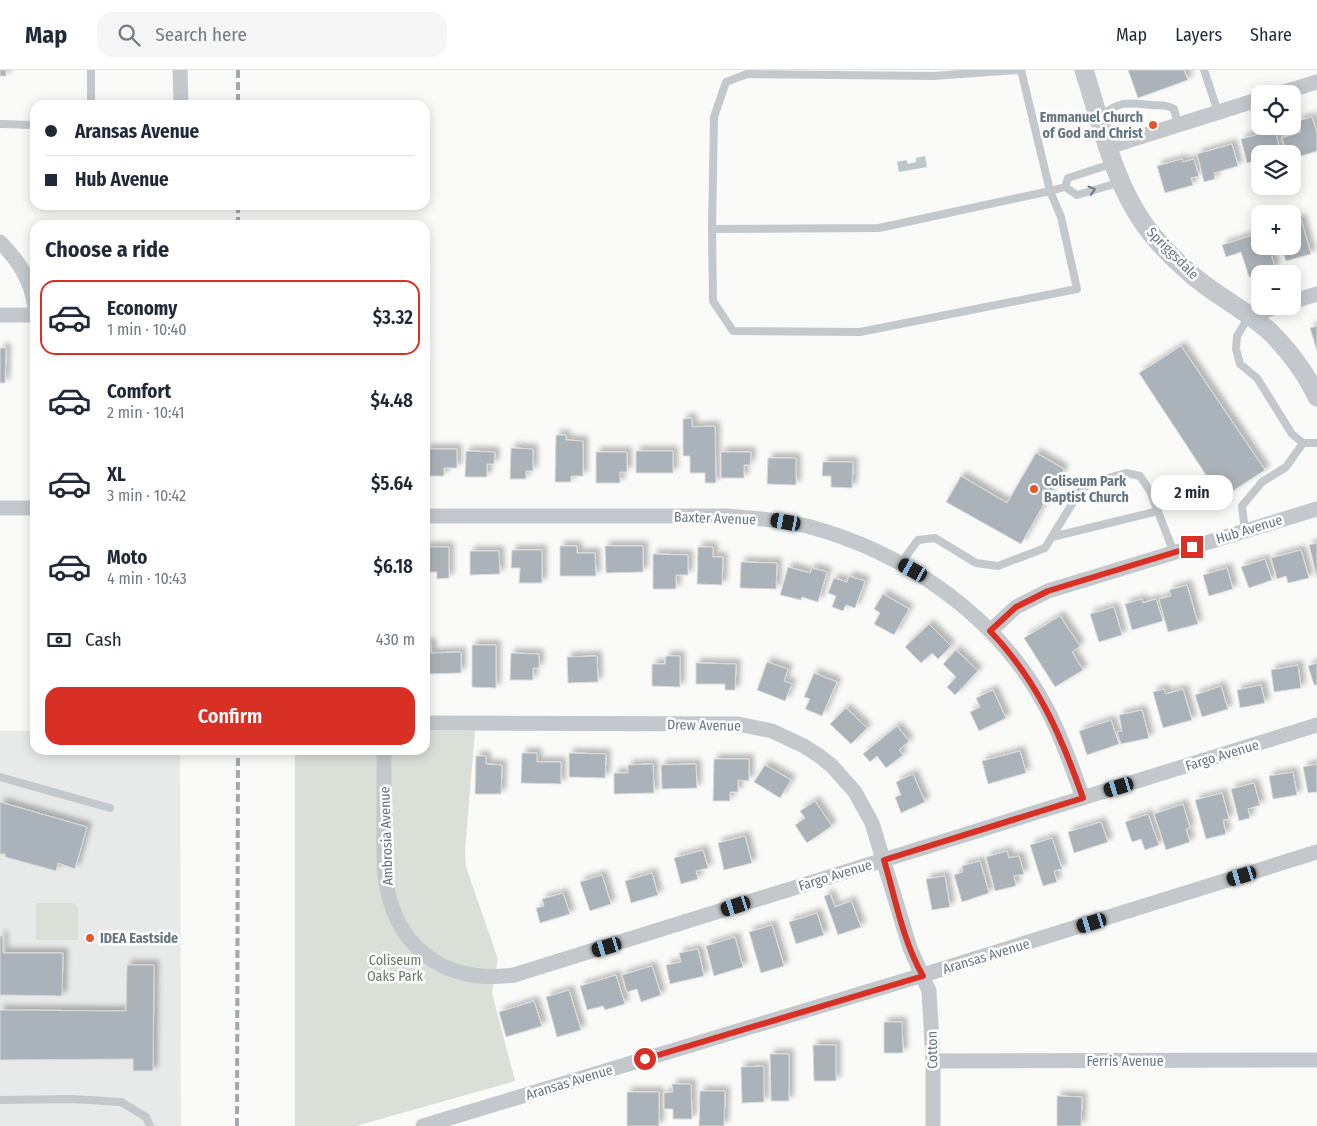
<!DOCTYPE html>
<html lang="en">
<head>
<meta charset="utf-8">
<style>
	body { margin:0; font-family:"Fira Sans Condensed",sans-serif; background:#f6f6f7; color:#1f2937; height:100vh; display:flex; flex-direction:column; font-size:19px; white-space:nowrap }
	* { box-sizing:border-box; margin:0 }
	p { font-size:16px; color:#747a83 }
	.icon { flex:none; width:28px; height:28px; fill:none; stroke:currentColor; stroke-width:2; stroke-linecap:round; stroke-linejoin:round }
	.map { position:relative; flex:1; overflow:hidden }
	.side { position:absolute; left:30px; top:150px; width:400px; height:535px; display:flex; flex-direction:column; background:#fff; border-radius:15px; box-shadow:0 2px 12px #0003 }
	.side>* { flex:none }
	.banner { position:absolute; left:30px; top:30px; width:400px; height:110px; border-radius:15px; box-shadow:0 2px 12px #0003; display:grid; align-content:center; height:110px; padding:0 15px; background:#fff }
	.buttons { position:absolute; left:1251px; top:15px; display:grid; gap:10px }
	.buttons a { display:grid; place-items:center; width:50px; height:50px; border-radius:10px; background:#fff; box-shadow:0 2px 12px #0003; font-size:25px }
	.end { position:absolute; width:22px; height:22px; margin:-11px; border:6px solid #d93025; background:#fff; box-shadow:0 0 0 2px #fff }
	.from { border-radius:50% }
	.bubble { position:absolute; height:35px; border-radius:15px; background:#fff; box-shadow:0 2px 12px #0003; font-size:16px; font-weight:600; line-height:35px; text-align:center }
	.car { position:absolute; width:15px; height:30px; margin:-15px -8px; border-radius:6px; box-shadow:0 0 4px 1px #0007; background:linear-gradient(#222 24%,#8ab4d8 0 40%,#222 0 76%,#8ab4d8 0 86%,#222 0) }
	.banner b { display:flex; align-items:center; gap:18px; height:48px; font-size:19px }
	.banner b+b { border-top:1px solid #e0e1e3 }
	.banner i { width:12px; height:12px; background:#1f2937 }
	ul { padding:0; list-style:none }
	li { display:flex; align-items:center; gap:15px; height:75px; margin:0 10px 8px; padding:0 5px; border:2px solid transparent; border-radius:15px }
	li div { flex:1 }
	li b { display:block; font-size:19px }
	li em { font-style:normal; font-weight:600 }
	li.selected { border-color:#d93025 }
	li>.icon { width:45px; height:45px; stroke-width:1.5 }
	h2 { padding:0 15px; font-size:22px; line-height:60px }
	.pay { display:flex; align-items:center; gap:12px; height:55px; padding:0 15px; font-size:19px }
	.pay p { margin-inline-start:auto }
	.action { display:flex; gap:10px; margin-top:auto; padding:10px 15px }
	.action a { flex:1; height:58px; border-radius:15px; background:#d93025; color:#fff; font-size:20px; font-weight:600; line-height:58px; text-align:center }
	header { display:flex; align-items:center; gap:30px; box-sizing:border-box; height:70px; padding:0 25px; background:#fff; border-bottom:1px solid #e0e1e3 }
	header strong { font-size:24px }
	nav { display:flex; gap:28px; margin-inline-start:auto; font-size:18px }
	.search { width:350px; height:45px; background:#f6f6f7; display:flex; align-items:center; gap:12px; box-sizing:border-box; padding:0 18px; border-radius:15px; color:#747a83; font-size:19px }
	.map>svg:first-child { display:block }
</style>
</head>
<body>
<header>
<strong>Map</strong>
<div class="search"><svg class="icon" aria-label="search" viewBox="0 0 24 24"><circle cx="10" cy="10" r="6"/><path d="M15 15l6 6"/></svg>Search here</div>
<nav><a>Map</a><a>Layers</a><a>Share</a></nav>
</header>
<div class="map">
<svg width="1317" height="1056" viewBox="0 0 1317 1056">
	<defs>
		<filter id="shadow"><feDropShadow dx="4.5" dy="-4.5" stdDeviation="2.5" flood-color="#0004"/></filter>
	</defs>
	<rect width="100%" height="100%" fill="#fafaf8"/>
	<path fill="#e8e9e9" d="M 0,661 L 35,661 L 35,680 L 180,680 L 181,1056 L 0,1056 Z"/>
	<path fill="#dadfd7" d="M 425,661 L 475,661 L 465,781 L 466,797 L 498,889 L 492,923 L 515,1011 L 356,1056 L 295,1056 L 295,680 L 425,680 Z
		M 36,833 L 74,833 L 78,838 L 78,870 L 36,870 Z"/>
	<path fill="#bbc7cb" d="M 925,86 L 927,97 L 899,102 L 897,92 L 906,90 L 908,94 L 916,92 L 916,88 Z"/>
	<path fill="#aab3b9" stroke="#dcdcda" filter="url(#shadow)" d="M 0,0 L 6,0 L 6,6 L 0,6 Z
		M 1128,0 L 1184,0 L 1188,10 L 1138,28 Z
		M 1312,47 L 1317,63 L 1317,81 L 1292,89 L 1292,84 L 1287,84 L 1282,68 L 1301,62 L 1298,51 Z
		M 1275,60 L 1281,84 L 1260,84 L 1260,98 L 1258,90 L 1247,93 L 1241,69 Z
		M 1232,74 L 1238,96 L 1214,103 L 1215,109 L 1204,112 L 1197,84 Z
		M 1182,89 L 1183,92 L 1194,89 L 1199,106 L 1191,108 L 1193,115 L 1165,123 L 1157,96 Z
		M 1301,149 L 1311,184 L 1286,191 L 1281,176 L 1292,176 L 1292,151 Z
		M 1253,165 L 1257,180 L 1269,176 L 1275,198 L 1249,207 L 1241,182 L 1226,187 L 1222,175 Z
		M 1317,256 L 1317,281 L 1310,258 Z
		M 1181,276 L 1265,400 L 1225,426 L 1224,424 L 1208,434 L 1197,416 L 1208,408 L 1139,303 Z
		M 0,278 L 6,278 L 5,313 L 0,313 Z
		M 692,348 L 692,357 L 715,356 L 716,413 L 705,413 L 705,403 L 690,403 L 690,386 L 683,386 L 683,349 Z
		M 556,365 L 566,365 L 566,370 L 583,371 L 583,406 L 571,406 L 571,412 L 555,412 Z
		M 511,378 L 533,379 L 533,401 L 526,401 L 526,409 L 510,409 Z
		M 426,379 L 457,379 L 457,398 L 444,398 L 444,406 L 426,406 Z
		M 466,381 L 495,382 L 494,394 L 487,394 L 487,407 L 465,407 Z
		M 636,381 L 673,381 L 673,403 L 636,403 Z
		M 596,382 L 627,382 L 627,402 L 620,402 L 620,413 L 596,413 Z
		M 721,382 L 751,382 L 750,395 L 744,395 L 744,408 L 721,408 Z
		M 1036,383 L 1064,399 L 1021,474 L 946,432 L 961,406 L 1007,433 Z
		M 768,388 L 796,388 L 796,415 L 767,414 Z
		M 823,392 L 853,392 L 852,418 L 831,417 L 831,406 L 822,406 Z
		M 1317,473 L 1317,508 L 1309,475 Z
		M 560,476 L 577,476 L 577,483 L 595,483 L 596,506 L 560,506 Z
		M 605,476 L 643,476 L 643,502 L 606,503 Z
		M 425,477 L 449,477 L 449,508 L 437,509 L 437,502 L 425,502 Z
		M 698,477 L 713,477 L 713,487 L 723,487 L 722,515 L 697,514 Z
		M 512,480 L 542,480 L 542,513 L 519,513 L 520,498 L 511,498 Z
		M 1301,480 L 1309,508 L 1288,513 L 1286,506 L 1277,509 L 1271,488 Z
		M 470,481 L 499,481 L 500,504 L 470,505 Z
		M 653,484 L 688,485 L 688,505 L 676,505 L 676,519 L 653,519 Z
		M 1265,489 L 1272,510 L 1249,518 L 1241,497 Z
		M 741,492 L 777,493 L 776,519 L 740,518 Z
		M 788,497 L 810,503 L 812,498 L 827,502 L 818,532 L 802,527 L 801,530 L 780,525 Z
		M 1227,498 L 1233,519 L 1209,526 L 1203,505 Z
		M 849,506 L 865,511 L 855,538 L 846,535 L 843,541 L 832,537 L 836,526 L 828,523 L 834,508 L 847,512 Z
		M 1187,515 L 1198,554 L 1168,562 L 1159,529 L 1171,526 L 1169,520 Z
		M 883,524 L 909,539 L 894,565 L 874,554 L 880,543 L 874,539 Z
		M 1142,529 L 1143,533 L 1156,529 L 1163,551 L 1132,560 L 1125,534 Z
		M 1114,537 L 1122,565 L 1099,572 L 1090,544 Z
		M 1060,546 L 1080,576 L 1072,582 L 1083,600 L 1055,617 L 1024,568 Z
		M 929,554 L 951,576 L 938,589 L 932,583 L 921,593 L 905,577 Z
		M 425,573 L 431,573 L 431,583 L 461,582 L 461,603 L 425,604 Z
		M 472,575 L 496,575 L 496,618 L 472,617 Z
		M 956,580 L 978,601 L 955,625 L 947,617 L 956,607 L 943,594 Z
		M 511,583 L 539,584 L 539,598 L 533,598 L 533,610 L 510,610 Z
		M 597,586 L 598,612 L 568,613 L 567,587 Z
		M 666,586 L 680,586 L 680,617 L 652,616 L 652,594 L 665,594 Z
		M 767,592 L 788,599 L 784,611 L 792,614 L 785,631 L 757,620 Z
		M 696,593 L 736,594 L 735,620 L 725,620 L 725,614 L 696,614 Z
		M 1317,593 L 1317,615 L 1314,615 L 1308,596 Z
		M 1298,595 L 1301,618 L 1274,622 L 1271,600 Z
		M 814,603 L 837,612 L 822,646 L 805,639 L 810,629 L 804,627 Z
		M 1261,615 L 1265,633 L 1240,638 L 1237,620 Z
		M 1221,616 L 1228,639 L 1202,647 L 1195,625 Z
		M 1164,619 L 1166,624 L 1183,619 L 1192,650 L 1163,658 L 1153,622 Z
		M 993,620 L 1006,648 L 979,661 L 970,642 L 980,637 L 976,628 Z
		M 846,638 L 867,658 L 851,674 L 830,654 Z
		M 1142,640 L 1149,668 L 1121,674 L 1117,662 L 1122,661 L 1119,645 Z
		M 1111,650 L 1119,674 L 1087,685 L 1079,661 Z
		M 897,656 L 909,671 L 899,680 L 903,685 L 886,698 L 877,686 L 870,692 L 863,684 Z
		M 1020,681 L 1026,703 L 988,714 L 982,691 Z
		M 522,683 L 537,683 L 537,692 L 561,692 L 561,714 L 521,713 Z
		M 569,683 L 606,684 L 605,708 L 569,707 Z
		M 476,686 L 486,686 L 486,694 L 502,695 L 501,724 L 475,724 Z
		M 714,689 L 749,689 L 749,711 L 738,710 L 738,722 L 730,722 L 730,731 L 713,731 Z
		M 653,694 L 654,723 L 614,724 L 614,703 L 628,703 L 628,695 Z
		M 696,694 L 697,718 L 662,719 L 661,695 Z
		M 1317,694 L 1317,722 L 1308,723 L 1303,697 Z
		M 765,695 L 791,710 L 780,728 L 754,712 Z
		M 1293,702 L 1297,725 L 1273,729 L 1269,706 Z
		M 913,704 L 925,732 L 901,743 L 895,727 L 901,725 L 896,712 Z
		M 1254,713 L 1260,735 L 1248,739 L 1250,748 L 1239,751 L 1231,719 Z
		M 1222,723 L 1229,749 L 1223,750 L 1226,764 L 1206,769 L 1195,730 Z
		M 815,731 L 832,756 L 807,773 L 795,755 L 805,748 L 800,741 Z
		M 0,732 L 87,757 L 75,799 L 58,793 L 56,801 L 5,787 L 5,784 L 0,784 Z
		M 1183,734 L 1190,758 L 1186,759 L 1190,772 L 1166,780 L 1154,744 Z
		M 1148,744 L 1159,775 L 1145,780 L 1141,769 L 1132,772 L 1125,752 Z
		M 1101,752 L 1108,772 L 1074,783 L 1068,762 Z
		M 745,766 L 752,793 L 724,800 L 718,773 Z
		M 1052,768 L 1062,799 L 1054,801 L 1057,812 L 1043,816 L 1030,775 Z
		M 703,780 L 708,798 L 696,801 L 698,809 L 681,814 L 674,788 Z
		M 1007,781 L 1009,788 L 1019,786 L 1024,804 L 1014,806 L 1016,816 L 995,821 L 986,787 Z
		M 980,791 L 989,823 L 962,832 L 954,805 L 963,802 L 962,796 Z
		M 652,803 L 658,825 L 631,833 L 625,811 Z
		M 602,805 L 611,834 L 590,841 L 580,812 Z
		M 945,806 L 950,837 L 932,840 L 926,809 Z
		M 563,823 L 570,844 L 540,853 L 536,838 L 544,836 L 542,829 Z
		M 830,824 L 835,837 L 851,831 L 861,857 L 838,865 L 824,826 Z
		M 817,843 L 824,865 L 796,874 L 789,852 Z
		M 772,855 L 784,896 L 761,903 L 749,862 Z
		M 0,866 L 3,866 L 3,883 L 63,883 L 62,926 L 0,925 Z
		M 735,867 L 743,897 L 714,906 L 706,876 Z
		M 698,879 L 704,906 L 670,914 L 666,895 L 681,892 L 679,883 Z
		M 127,895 L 154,895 L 153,1001 L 133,1001 L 133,989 L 0,990 L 0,940 L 126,941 Z
		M 652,896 L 661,925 L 641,932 L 637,919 L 627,922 L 622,905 Z
		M 616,905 L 625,934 L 605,940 L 603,936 L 587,940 L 580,916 Z
		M 569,920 L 581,960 L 557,967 L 546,927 Z
		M 534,931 L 542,956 L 506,967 L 499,942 Z
		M 884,952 L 902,952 L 903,983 L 884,983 Z
		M 813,975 L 836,975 L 836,1011 L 814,1011 Z
		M 770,984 L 789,984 L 789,1031 L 771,1031 Z
		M 764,996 L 764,1032 L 742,1033 L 741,997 Z
		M 672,1014 L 691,1014 L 692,1049 L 673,1049 L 673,1039 L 664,1039 L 664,1023 L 673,1022 Z
		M 700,1021 L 725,1021 L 724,1056 L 699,1056 Z
		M 627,1022 L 659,1022 L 659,1056 L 627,1056 Z
		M 1057,1026 L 1082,1027 L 1081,1056 L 1057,1056 Z"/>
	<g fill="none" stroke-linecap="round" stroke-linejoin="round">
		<path stroke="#c3c8cc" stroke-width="8" d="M 91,0 L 91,35
			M 1021,0 L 1050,121 L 1061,147 L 1077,219 L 860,262 L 733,261 L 713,231 L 712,159 L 879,158 L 1050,121 L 1065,117 L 1077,125 L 1121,112
			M 1204,0 L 1218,42
			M 1099,47 C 1120,31 1126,32 1151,35 C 1160,36 1166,34 1174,39 L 1178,55
			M 0,54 L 35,55
			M 1065,117 L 1068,108 L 1114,93
			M 712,159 L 714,47 L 726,12 L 747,4 L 933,6 L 1019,0
			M 1249,246 L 1237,266 L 1236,279 L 1240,294 L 1257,308 L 1292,364 L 1303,373 L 1317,373
			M 1245,461 L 1242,436 L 1262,412 L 1286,397 L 1303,373
			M 1052,467 L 1158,441
			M 901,493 L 918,470 L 935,468 L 976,493 L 998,496 L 1045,478 L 1080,421 L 1090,413 L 1126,403 L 1140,406 L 1150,421 L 1174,483
			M 0,707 L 110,738
			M 0,1030 L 72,1029 L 121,1032 L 146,1047 L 150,1056"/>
		<path stroke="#c3c8cc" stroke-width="15" d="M 180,0 L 181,35
			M 1278,24 L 1317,12
			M 1108,77 L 1260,29
			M 0,172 C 19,191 31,210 35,237
			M 1292,232 L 1317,224
			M 0,245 L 35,245
			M 1249,246 L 1279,236
			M 0,438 L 35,438
			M 425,446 L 728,446 C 754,448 781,450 807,456 C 905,482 998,546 1046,637 C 1061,666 1072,697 1083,728
			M 990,561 L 1016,537 L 1048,521 L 1317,439
			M 425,653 L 738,654 L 772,661 L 804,676 L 818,685 L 832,696 L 855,722 L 872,753 L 910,878 L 929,921 L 933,991 L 933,1056
			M 384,680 C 384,707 384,734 384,761 C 384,780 383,799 387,818 C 400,883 450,914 514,905 L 1317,655
			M 933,991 L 1317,990
			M 423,1056 L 923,905 L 1317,782"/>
		<path stroke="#c3c8cc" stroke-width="19" d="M 1084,0 C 1102,56 1115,121 1154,167 C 1165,180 1178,193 1191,204 C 1215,225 1244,239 1268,260 C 1287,278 1306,303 1317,327"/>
		<path stroke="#a2aab0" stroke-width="4" stroke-dasharray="8 4" stroke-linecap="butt" d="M 238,0 L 238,35
			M 238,135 L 238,155
			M 237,1056 L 238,680"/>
	</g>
	<defs><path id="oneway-chevron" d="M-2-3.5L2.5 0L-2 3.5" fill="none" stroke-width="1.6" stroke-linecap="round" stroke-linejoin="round" transform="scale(1.25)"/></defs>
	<use stroke="#6a7a87" href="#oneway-chevron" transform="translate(1092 120) rotate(-16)"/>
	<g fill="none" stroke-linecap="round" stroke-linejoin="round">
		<path stroke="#d93025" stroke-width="6" d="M 645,989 L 923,906 C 903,872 895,827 884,790 L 1083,728 C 1061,665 1037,610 990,561 L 1016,537 L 1048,521 L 1192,477"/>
	</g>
	<g fill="#e4572e" stroke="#fff" stroke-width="2">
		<circle cx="1153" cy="55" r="5"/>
		<circle cx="1034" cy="419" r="5"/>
		<circle cx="90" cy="868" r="5"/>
	</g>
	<g text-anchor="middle" stroke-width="5" stroke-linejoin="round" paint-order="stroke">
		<g font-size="14" font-weight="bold" fill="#657683" stroke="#fff" text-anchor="start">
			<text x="1143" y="52" text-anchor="end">Emmanuel Church<tspan x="1143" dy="16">of God and Christ</tspan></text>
			<text x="1044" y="416">Coliseum Park<tspan x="1044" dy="16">Baptist Church</tspan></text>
			<text x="100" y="873">IDEA Eastside</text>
		</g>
		<g font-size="14" fill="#657683" stroke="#fff">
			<text transform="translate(1173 183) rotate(45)" y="5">Spriggsdale</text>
			<text transform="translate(715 448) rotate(2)" y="5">Baxter Avenue</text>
			<text transform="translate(1249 459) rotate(-17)" y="5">Hub Avenue</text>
			<text transform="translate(704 655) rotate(1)" y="5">Drew Avenue</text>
			<text transform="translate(1222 685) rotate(-17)" y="5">Fargo Avenue</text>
			<text transform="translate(386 766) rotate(-92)" y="5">Ambrosia Avenue</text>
			<text transform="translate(835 805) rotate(-17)" y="5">Fargo Avenue</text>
			<text transform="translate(986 886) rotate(-17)" y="5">Aransas Avenue</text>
			<text transform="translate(932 980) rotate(-91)" y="5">Cotton</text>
			<text x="1125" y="996">Ferris Avenue</text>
			<text transform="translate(569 1012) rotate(-17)" y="5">Aransas Avenue</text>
		</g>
		<g font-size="14" fill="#687a64" stroke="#fff">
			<text x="395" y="895">Coliseum<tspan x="395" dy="16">Oaks Park</tspan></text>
		</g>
	</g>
</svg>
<div class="buttons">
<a><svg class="icon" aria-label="locate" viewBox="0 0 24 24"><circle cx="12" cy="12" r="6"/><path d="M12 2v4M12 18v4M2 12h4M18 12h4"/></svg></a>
<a><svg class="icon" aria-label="layers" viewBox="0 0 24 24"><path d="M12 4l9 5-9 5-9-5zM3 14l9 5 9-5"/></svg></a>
<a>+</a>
<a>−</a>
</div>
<i class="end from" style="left:645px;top:989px"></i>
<i class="end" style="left:1192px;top:477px"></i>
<div class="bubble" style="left:1151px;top:405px;width:82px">2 min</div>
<i class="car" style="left:786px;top:452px;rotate:280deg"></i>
<i class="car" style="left:913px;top:500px;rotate:299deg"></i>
<i class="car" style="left:1119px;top:717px;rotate:253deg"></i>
<i class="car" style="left:1242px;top:806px;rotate:253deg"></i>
<i class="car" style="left:736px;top:836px;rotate:252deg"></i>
<i class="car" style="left:1092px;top:853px;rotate:253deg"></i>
<i class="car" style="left:607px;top:877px;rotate:253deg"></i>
<div class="banner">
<b><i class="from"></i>Aransas Avenue</b>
<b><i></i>Hub Avenue</b>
</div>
<section class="side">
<h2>Choose a ride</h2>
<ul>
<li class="selected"><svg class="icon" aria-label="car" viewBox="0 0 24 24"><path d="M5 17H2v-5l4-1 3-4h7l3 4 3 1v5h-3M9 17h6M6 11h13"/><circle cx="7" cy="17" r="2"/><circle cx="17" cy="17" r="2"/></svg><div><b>Economy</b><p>1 min · 10:40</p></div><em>$3.32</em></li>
<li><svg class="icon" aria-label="car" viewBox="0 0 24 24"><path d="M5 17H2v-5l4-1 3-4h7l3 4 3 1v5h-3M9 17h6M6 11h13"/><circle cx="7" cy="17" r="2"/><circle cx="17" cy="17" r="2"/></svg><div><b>Comfort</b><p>2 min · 10:41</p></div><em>$4.48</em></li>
<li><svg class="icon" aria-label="car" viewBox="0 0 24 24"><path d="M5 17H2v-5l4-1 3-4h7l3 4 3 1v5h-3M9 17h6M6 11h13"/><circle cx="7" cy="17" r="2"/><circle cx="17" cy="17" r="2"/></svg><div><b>XL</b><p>3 min · 10:42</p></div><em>$5.64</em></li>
<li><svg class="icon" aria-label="car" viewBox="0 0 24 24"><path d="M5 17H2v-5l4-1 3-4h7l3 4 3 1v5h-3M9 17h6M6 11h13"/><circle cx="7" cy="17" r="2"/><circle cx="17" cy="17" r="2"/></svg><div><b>Moto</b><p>4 min · 10:43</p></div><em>$6.18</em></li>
</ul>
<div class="pay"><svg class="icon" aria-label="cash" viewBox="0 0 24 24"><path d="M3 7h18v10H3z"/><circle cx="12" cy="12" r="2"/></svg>Cash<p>430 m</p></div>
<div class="action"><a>Confirm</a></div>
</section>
</div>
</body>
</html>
